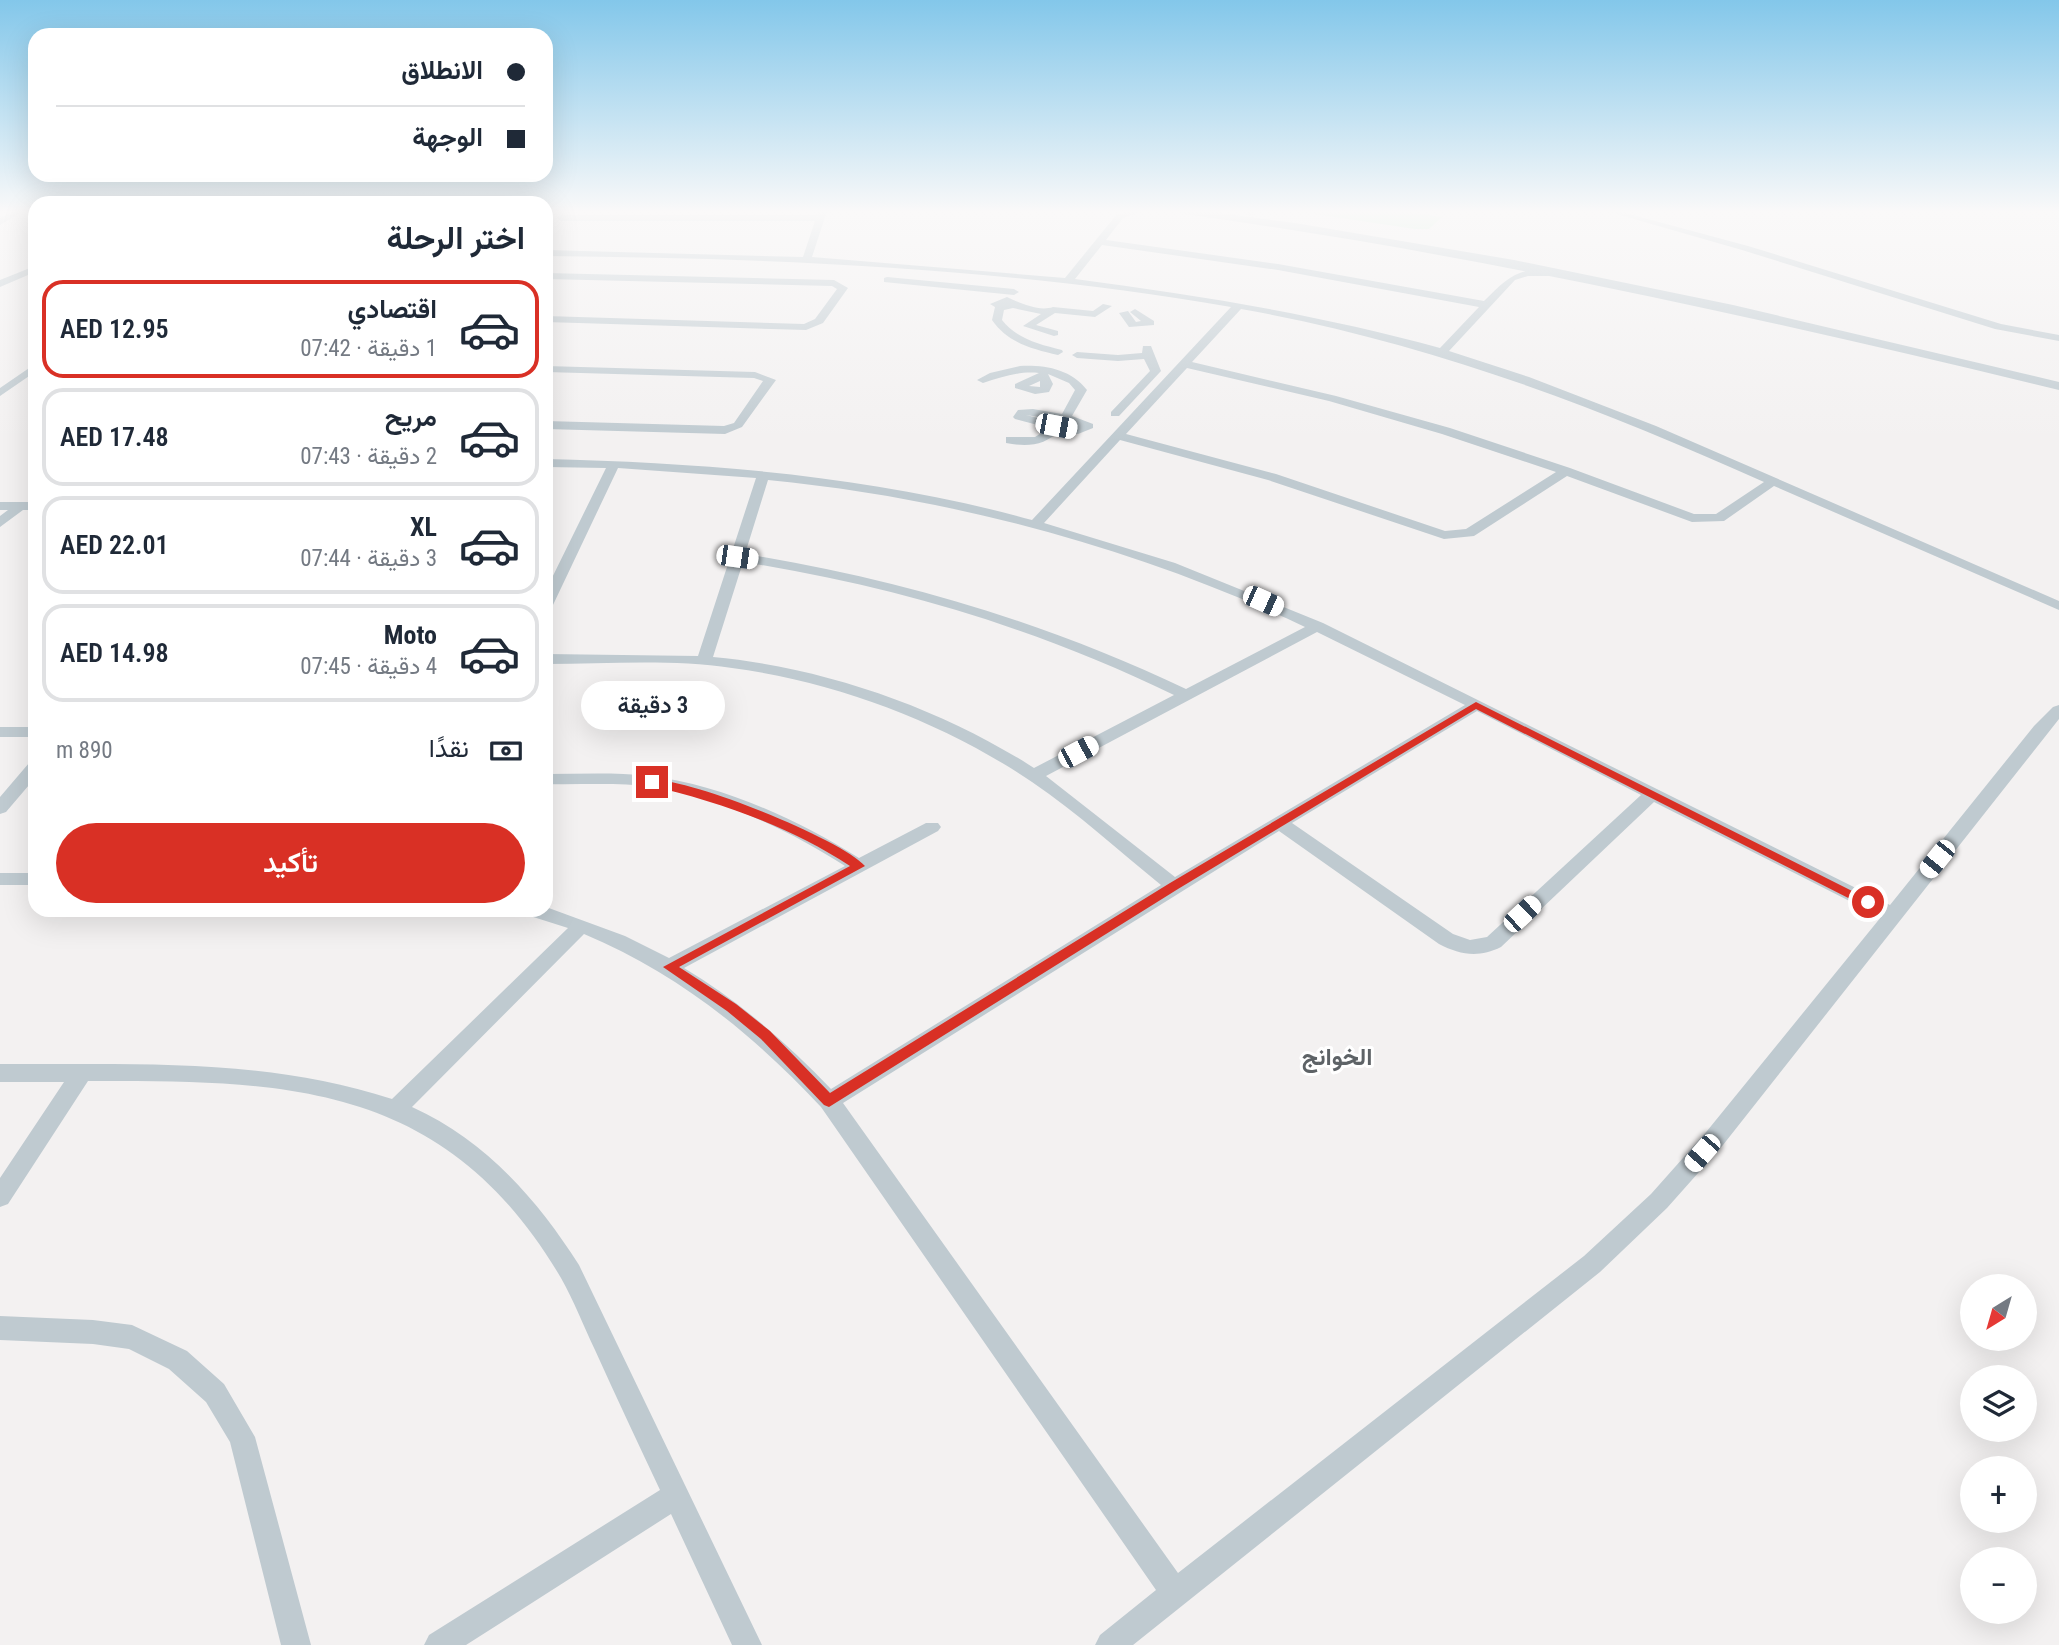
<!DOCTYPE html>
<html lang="ar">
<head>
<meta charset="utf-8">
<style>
	body { margin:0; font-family:"Roboto Condensed",Vazirmatn,sans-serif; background:#f2f2f3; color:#1f2937; direction:rtl; height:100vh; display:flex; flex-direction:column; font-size:26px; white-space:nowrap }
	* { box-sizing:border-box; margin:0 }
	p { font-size:23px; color:#747a83 }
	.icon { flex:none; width:38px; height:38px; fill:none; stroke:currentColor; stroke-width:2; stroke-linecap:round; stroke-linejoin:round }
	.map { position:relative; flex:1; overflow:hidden; direction:ltr }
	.details { position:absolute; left:28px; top:196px; width:525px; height:721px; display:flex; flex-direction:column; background:#fff; border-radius:21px; box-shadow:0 7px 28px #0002; direction:rtl }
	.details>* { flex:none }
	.top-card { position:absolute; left:28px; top:28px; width:525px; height:154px; border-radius:21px; box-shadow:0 7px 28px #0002; direction:rtl; display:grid; align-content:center; height:154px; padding:0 28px; background:#fff }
	.needle { width:46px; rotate:217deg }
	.controls { position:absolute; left:1960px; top:1274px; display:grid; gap:14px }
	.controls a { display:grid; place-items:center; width:77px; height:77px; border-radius:50%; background:#fff; box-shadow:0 7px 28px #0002; font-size:35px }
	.end { position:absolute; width:32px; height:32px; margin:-16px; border:9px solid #d93025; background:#fff; box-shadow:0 0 0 4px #fff }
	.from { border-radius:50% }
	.bubble { position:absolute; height:49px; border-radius:24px; background:#fff; box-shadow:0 7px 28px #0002; font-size:23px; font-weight:600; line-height:49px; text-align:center; direction:rtl }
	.car { position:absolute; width:21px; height:42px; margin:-21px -10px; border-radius:9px; box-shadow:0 0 5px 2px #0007; background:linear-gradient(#fff 24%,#345 0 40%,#fff 0 76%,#345 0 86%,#fff 0) }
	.top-card b { display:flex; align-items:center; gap:24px; height:66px; font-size:26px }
	.top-card b+b { border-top:2px solid #e0e1e3 }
	.top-card i { width:18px; height:18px; background:#1f2937 }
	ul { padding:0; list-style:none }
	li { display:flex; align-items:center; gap:21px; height:98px; margin:0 14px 10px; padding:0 14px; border:4px solid #e0e1e3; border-radius:21px }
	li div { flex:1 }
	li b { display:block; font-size:26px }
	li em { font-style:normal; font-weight:600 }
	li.on { border-color:#d93025 }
	li>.icon { width:63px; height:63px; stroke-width:1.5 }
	h2 { padding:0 28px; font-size:32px; line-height:84px }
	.pay { display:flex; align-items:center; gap:18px; height:77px; padding:0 28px; font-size:26px }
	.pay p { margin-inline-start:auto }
	.cta { display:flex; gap:14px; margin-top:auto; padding:14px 28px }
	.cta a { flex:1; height:80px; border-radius:42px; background:#d93025; color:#fff; font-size:28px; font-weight:600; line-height:80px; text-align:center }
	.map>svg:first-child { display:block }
</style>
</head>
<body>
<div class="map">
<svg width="2059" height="1645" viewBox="0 0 2059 1645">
	<rect width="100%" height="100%" fill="#f3f1f1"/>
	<path fill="#c0f0ce" d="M 1294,211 L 1400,211 L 1442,217 L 1429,229 L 1415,229 Z"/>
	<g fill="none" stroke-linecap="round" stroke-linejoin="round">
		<path fill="#bfcad0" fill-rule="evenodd" d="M 14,211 L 23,211 L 0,225 L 0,218 Z
			M 819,211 L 827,211 L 812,257 L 1065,278 L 1117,214 L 1141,211 L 1123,218 L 1106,240 L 1278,264 L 1484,301 C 1508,277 1520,265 1556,271 L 1556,275 L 1553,276 L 1528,276 L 1515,280 L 1449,351 L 1529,377 L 1656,426 L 2059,601 L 2059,610 L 1774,486 L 1724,521 L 1692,522 L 1567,476 L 1474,536 L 1444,539 L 1268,480 L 1120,440 L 1044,523 L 1175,563 L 1323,623 L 1890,905 L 2034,726 L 2053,707 L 2059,705 L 2059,719 L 1723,1145 L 1667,1208 L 1600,1272 L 1133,1645 L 1095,1645 L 1100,1635 L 1156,1590 L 821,1107 C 753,1034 677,973 584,934 L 412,1107 C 485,1140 537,1199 579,1265 L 762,1645 L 732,1645 L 671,1514 L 466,1645 L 424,1645 L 429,1635 L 660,1490 C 638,1443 616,1397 595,1350 C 584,1327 574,1301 561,1278 C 447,1084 291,1080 88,1081 L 8,1204 L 0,1207 L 0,1178 L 64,1082 L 0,1082 L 0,1064 C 134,1065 263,1057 392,1099 L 568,928 L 527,915 L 525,910 L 546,910 L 546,907 L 625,936 L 669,958 L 845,866 C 787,829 721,798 653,787 C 618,782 581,785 546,784 L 546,774 C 580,774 615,772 649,776 C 723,785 796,819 859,858 L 926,823 L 938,823 L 941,827 L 938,831 L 684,968 C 739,1001 787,1043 831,1089 L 1161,885 C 1119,851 1078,813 1032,782 C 945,723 837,682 732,668 C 671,659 608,664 546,664 L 546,654 L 698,656 L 756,478 L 618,468 L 553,605 L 546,609 L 546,590 L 606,468 L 546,467 L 546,459 C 710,463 873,476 1032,520 L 1231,307 C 1005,268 775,258 546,256 L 546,250 L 803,257 L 815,221 L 561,221 L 557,218 L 561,215 L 817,215 ZM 1102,245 L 1278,270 L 1479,307 L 1440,348 C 1320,315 1198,295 1075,279 ZM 1241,309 C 1426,342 1593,405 1764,482 L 1716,514 L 1694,514 L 1570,468 L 1450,428 L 1336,396 L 1192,362 ZM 1187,368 L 1329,401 L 1442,434 L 1556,472 L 1466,529 L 1445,531 L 1276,474 L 1126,434 ZM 768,480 C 953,498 1137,548 1305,627 L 1186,689 C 1045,622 899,579 745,554 ZM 743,562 C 894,586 1036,628 1174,695 L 1034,768 C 941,708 823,667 713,657 ZM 1317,632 L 1465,705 L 1175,877 L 1046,776 ZM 1477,711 L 1641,795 L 1487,937 L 1470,940 L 1453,934 L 1292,823 ZM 1654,802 L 1881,917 L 1707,1131 L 1651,1194 L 1584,1256 L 1178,1573 L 843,1103 L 1279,831 L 1439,944 C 1460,955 1479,958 1501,947 Z
			M 1248,211 L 1257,211 L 1250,216 L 1246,213 Z
			M 1606,211 L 1618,211 L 1748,246 L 2001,324 L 2059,335 L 2059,341 L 1995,329 L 1742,250 Z
			M 35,266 L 35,272 L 0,287 L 0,280 Z
			M 546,273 L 834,280 L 848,288 L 823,323 L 806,330 L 546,322 L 546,316 L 804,324 L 815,319 L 837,289 L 832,286 L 546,279 Z
			M 887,277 L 1014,289 L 1019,292 L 1014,295 L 884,282 L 884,278 Z
			M 1007,297 C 1020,303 1039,312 1053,307 L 1093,311 L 1103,304 L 1112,306 L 1095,317 L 1055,313 L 1036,325 L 1058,331 L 1058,335 L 1054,336 L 1023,326 L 1041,314 L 1013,308 L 1004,310 L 1002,320 C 1017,339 1039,344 1062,350 L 1063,352 L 1058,355 C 1032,349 1008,343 992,320 L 995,307 L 990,304 Z
			M 1135,309 L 1154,321 L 1154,325 L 1129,327 L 1119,313 L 1128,311 L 1136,322 L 1141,321 L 1130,312 Z
			M 1143,346 L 1151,346 L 1161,371 L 1119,416 L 1111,416 L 1111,412 L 1150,371 L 1144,359 L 1118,361 L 1077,358 L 1072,355 L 1077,352 L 1118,355 L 1142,353 Z
			M 35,364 L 35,372 L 0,396 L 0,388 Z
			M 546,366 L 755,372 L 776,380 L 742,427 L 725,434 L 546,429 L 546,421 L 724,426 L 734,423 L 763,381 L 754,378 L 546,372 Z
			M 1020,366 C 1046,365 1070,369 1087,390 L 1072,416 L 1093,424 L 1093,428 L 1078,434 L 1060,430 C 1045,446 1027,447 1006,443 L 1006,437 L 1035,437 L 1049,428 L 1015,419 L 1013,417 L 1018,410 L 1033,409 L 1062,414 L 1075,390 L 1069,383 L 1048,374 L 1053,384 L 1049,392 L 1035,394 L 1015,388 L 1015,384 L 1039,373 C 1018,371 1002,377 983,383 L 977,380 L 990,373 ZM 1040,381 L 1040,387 L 1029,386 ZM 1026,415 L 1057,420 L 1055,422 ZM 1067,422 L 1078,425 L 1080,425 L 1066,424 Z
			M 0,502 L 35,502 L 35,510 L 23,510 L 0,527 L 0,516 L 8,510 L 0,510 Z
			M 0,727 L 35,727 L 35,737 L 0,737 Z
			M 35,762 L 35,778 L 6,812 L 0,814 L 0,797 L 29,763 Z
			M 0,873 L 35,873 L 35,885 L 0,885 Z
			M 0,1316 L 93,1320 L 132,1325 L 187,1351 L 224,1384 L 255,1437 L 311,1645 L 281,1645 L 230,1442 L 206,1402 L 169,1369 L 129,1349 L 93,1344 L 0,1340 Z"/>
		<path fill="#bfcad0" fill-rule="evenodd" d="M 1178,211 L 1205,211 L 1295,223 L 1514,260 L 1733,305 L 2059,382 L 2059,390 C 1769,320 1480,255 1184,214 Z"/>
	</g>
	<linearGradient id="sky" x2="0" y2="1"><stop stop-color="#83c7ea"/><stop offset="0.48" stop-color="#faf9f9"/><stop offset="1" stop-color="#faf9f9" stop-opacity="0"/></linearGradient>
	<rect width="2059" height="441" fill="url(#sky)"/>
	<path fill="#d93025" d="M 1476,702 L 1874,902 L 1872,906 L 1864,906 L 1476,709 L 1178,889 L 829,1107 L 824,1105 L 761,1039 L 727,1011 L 663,967 L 850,866 C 789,826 719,802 648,785 L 648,780 C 683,775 842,839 865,866 L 679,967 L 736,1004 L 770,1031 L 830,1093 L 1170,883 Z"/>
	<g text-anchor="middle" stroke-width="6" stroke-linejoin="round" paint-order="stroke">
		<g font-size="24" font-weight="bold" fill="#5d6266" stroke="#fff">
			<text x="1337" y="1065">الخوانج</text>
		</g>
	</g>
</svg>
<div class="controls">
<a><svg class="needle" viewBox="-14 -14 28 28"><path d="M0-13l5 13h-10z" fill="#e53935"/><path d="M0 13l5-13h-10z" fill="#747a83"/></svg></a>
<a><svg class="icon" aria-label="layers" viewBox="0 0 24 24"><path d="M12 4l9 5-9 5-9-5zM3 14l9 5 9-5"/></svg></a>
<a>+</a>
<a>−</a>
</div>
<i class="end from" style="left:1868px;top:902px"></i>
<i class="end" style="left:652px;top:782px"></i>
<div class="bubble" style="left:581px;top:681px;width:144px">3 دقيقة</div>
<i class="car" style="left:1056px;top:426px;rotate:101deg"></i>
<i class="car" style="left:737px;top:557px;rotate:98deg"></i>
<i class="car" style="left:1263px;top:601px;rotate:114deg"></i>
<i class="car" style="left:1078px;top:752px;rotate:62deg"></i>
<i class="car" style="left:1937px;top:859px;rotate:219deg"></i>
<i class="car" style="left:1522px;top:914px;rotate:47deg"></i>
<i class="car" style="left:1702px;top:1153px;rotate:221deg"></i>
<div class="top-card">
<b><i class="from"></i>الانطلاق</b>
<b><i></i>الوجهة</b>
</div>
<section class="details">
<h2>اختر الرحلة</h2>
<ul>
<li class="on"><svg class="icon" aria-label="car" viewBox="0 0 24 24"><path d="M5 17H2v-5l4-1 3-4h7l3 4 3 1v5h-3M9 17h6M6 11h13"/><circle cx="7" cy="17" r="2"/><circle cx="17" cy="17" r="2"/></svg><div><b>اقتصادي</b><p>1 دقيقة · 07:42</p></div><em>AED 12.95</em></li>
<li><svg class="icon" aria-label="car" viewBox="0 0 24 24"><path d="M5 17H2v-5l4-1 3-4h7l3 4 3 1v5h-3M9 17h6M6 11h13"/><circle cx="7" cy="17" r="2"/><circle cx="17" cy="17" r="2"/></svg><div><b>مريح</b><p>2 دقيقة · 07:43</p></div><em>AED 17.48</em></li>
<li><svg class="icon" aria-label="car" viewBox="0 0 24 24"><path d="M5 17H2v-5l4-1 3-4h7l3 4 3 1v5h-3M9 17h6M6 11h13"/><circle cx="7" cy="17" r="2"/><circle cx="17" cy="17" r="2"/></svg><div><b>XL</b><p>3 دقيقة · 07:44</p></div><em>AED 22.01</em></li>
<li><svg class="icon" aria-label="car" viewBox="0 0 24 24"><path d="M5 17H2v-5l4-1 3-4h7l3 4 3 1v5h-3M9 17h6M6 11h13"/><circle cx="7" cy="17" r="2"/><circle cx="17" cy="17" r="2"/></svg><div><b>Moto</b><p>4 دقيقة · 07:45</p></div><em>AED 14.98</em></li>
</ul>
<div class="pay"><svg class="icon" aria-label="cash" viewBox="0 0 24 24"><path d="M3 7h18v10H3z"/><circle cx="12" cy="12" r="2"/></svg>نقدًا<p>890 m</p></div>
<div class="cta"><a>تأكيد</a></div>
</section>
</div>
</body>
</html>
